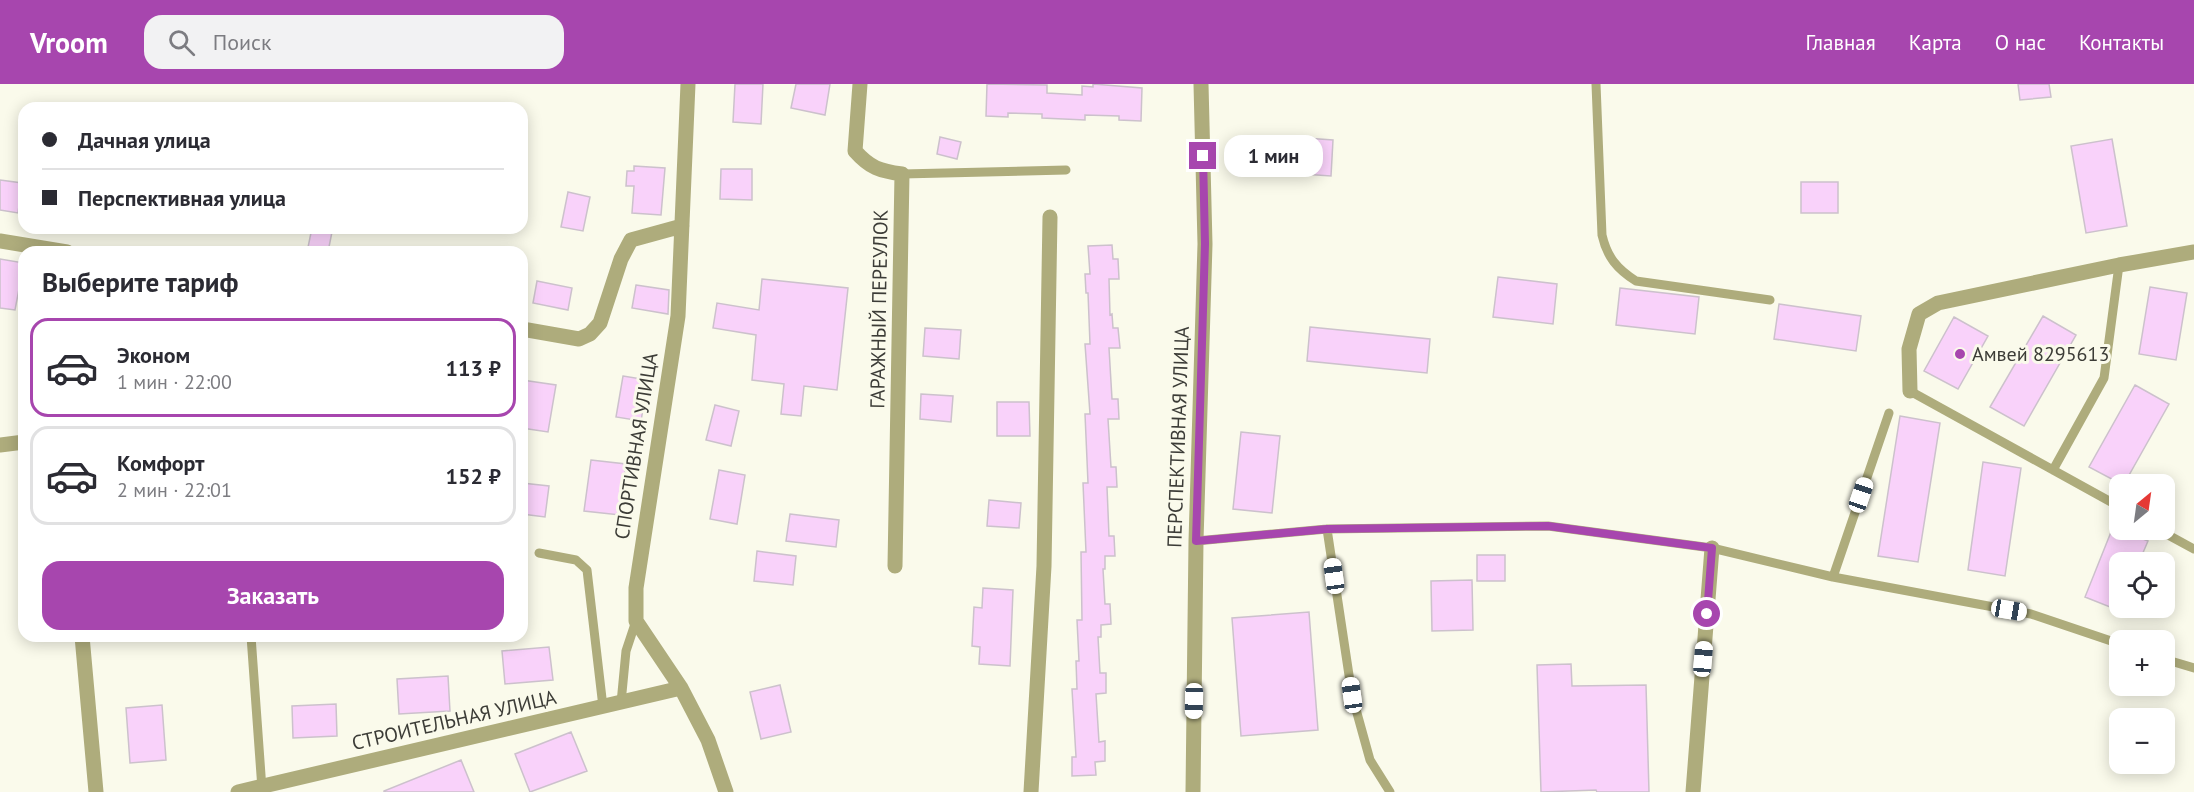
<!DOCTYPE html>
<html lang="ru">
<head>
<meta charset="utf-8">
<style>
	body { margin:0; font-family:"PT Sans",sans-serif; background:#f2f2f3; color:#2b2b33; height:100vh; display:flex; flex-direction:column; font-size:22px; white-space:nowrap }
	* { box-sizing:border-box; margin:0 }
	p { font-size:20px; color:#7c7c81 }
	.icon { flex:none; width:33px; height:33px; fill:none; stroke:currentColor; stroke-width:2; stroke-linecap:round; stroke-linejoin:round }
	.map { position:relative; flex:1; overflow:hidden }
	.drawer { position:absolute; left:18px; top:162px; width:510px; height:396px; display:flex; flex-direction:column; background:#fff; border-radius:18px; box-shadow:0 3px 15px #0003 }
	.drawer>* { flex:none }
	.banner { position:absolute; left:18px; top:18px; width:510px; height:132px; border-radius:18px; box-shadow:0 3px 15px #0003; display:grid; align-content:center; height:132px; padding:0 24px; background:#fff }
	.needle { width:39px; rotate:29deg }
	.fabs { position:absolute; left:2109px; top:390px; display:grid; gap:12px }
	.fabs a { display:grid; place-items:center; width:66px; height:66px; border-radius:12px; background:#fff; box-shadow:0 3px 15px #0003; font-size:30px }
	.end { position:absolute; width:27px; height:27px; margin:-14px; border:8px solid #a746ae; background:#fff; box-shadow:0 0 0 3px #fff }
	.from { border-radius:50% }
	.bubble { position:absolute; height:42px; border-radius:18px; background:#fff; box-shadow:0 3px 15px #0003; font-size:20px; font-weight:700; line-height:42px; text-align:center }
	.car { position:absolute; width:18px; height:36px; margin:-18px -9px; border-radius:8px; box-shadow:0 0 4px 2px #0007; background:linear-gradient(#fff 24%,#345 0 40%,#fff 0 76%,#345 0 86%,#fff 0) }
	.banner b { display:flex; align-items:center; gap:21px; height:57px; font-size:22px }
	.banner b+b { border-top:2px solid #e1e1e2 }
	.banner i { width:15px; height:15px; background:#2b2b33 }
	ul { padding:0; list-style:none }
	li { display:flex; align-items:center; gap:18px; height:99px; margin:0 12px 9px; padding:0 12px; border:3px solid #e1e1e2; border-radius:18px }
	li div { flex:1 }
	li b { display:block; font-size:22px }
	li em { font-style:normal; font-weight:700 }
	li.on { border-color:#a746ae }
	li>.icon { width:54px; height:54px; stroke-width:1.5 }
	h2 { padding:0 24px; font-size:27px; line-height:72px }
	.primary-button { display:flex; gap:12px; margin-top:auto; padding:12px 24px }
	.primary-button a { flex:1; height:69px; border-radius:18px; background:#a746ae; color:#fff; font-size:24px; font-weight:700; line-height:69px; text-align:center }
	header { display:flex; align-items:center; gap:36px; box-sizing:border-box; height:84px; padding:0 30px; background:#a746ae; color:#fff }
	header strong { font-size:28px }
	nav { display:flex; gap:33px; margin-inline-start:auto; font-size:21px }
	.search { width:420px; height:54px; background:#f2f2f3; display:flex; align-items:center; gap:15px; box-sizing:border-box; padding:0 21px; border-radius:18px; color:#7c7c81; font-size:22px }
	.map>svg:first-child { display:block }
</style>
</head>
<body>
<header>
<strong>Vroom</strong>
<div class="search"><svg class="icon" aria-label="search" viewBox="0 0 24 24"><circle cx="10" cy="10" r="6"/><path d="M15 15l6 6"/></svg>Поиск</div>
<nav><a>Главная</a><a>Карта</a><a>О нас</a><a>Контакты</a></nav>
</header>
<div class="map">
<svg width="2194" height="708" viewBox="0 0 2194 708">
	<rect width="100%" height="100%" fill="#fafaeb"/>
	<path fill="#f9d2fa" stroke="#ccc1cc" stroke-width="1.5" d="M 735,0 L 763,0 L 761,40 L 733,38 Z
		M 796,0 L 830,0 L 825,31 L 791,24 Z
		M 987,0 L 1047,1 L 1047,9 L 1082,11 L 1082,2 L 1093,3 L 1093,0 L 1142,4 L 1141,37 L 1119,36 L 1119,32 L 1085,31 L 1085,36 L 1042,34 L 1042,30 L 1008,29 L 1008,33 L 986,32 Z
		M 2018,0 L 2049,0 L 2051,13 L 2020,16 Z
		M 940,53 L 961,58 L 957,75 L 937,70 Z
		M 1291,53 L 1333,56 L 1331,92 L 1288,89 Z
		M 2112,55 L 2127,142 L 2086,149 L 2071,62 Z
		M 634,82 L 665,84 L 661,131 L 632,129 L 634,102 L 626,102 L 627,87 L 634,87 Z
		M 721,85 L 752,85 L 752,116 L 720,115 Z
		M 0,96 L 22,99 L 18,129 L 0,126 Z
		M 1801,98 L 1838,98 L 1838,129 L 1801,129 Z
		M 568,108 L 590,113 L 583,147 L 561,143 Z
		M 312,144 L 332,148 L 328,168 L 307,168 Z
		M 1112,161 L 1113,175 L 1118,175 L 1119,195 L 1109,195 L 1110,231 L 1112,230 L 1113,244 L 1118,244 L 1120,264 L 1109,264 L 1112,315 L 1118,315 L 1119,335 L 1108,335 L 1111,383 L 1116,383 L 1117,403 L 1107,403 L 1109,452 L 1114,452 L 1115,472 L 1105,472 L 1105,485 L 1103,485 L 1105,520 L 1110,520 L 1111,540 L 1101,541 L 1101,553 L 1098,553 L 1100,589 L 1106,589 L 1106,609 L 1096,610 L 1099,658 L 1105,657 L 1105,677 L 1095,678 L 1096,691 L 1072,692 L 1072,673 L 1076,673 L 1072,605 L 1077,605 L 1076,577 L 1079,577 L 1077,536 L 1082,536 L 1081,468 L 1086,468 L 1083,399 L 1088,399 L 1085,330 L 1090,330 L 1085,260 L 1090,260 L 1088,209 L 1086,209 L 1085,190 L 1090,190 L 1088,162 Z
		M 0,175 L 24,179 L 15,226 L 0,224 Z
		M 1498,193 L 1557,200 L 1553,240 L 1493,233 Z
		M 762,195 L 848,204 L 837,306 L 804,302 L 801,332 L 781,330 L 784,300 L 752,296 L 756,251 L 713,244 L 717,219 L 759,226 Z
		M 537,197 L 572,204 L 568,226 L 533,219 Z
		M 636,201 L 669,206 L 668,230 L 632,224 Z
		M 2150,203 L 2187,209 L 2176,276 L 2139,270 Z
		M 1620,204 L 1699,213 L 1695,250 L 1616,241 Z
		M 1779,220 L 1861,232 L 1856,267 L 1774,255 Z
		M 2043,232 L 2076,251 L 2024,342 L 1990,323 Z
		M 1954,233 L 1988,252 L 1958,305 L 1924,287 Z
		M 1310,243 L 1430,255 L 1427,289 L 1307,277 Z
		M 925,244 L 961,246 L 959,275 L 923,272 Z
		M 623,292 L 648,296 L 641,337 L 616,333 Z
		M 522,296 L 556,301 L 548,348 L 522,344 Z
		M 2135,301 L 2169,320 L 2124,400 L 2121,400 L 2089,383 Z
		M 921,310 L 953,312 L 951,338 L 920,335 Z
		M 997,318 L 1029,318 L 1030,352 L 997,352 Z
		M 715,321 L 739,327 L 731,362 L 706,356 Z
		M 1900,332 L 1940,339 L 1918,478 L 1878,472 Z
		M 1241,348 L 1280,352 L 1272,429 L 1233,425 Z
		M 591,376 L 626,380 L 620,431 L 584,427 Z
		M 1983,378 L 2021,384 L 2005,492 L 1968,486 Z
		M 719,386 L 745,391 L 737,440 L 710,435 Z
		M 522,399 L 549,402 L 545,433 L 522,430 Z
		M 989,416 L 1021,419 L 1019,444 L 987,442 Z
		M 790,430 L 839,436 L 836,463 L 786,457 Z
		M 2113,443 L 2148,457 L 2139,478 L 2120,478 L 2120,527 L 2085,513 Z
		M 757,467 L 796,472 L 793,501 L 754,497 Z
		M 1477,471 L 1505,471 L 1505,497 L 1477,497 Z
		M 1472,496 L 1473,546 L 1432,547 L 1431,497 Z
		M 983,504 L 1013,506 L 1010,582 L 979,580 L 980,563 L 972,562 L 974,523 L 982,524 Z
		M 1309,528 L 1318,646 L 1241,652 L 1232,534 Z
		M 549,563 L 553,596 L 505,600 L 502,567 Z
		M 1571,580 L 1572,602 L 1646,601 L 1649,708 L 1597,708 L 1596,706 L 1541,708 L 1537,581 Z
		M 448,592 L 450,627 L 399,630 L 397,595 Z
		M 780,601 L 791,648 L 761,655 L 750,608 Z
		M 336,620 L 337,652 L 293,654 L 292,622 Z
		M 162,621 L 166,676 L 130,679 L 126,624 Z
		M 571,648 L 587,687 L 530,708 L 515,670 Z
		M 461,676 L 474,708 L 384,708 L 384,707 Z"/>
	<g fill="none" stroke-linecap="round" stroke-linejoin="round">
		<path stroke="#aeac7c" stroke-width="9" d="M 1596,0 L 1602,151 C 1607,173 1617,185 1636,197 L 1770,216
			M 902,90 L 1066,86
			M 1910,307 L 2120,423
			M 2053,386 L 2104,294 L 2119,181
			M 1327,445 L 1352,611 L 1370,676 L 1390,708
			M 2159,446 L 2194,465
			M 1196,457 L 1327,445 L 1548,442 L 1712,464 L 1833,493 L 2031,530 L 2120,560
			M 539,469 L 576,476 L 587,486 L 603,623
			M 1833,493 L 1889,329
			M 251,552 L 262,705
			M 2164,575 L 2194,584
			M 621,619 L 626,567 L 636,537"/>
		<path stroke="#aeac7c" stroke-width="15" d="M 688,0 L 678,232 L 636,504 L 636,537 L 681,604 L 708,656 L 726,708
			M 860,0 L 855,67 C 870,84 880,87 902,90 L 895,482
			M 0,157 L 67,168
			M 522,245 L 579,255 L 590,250 L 600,239 L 621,175 L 631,156 L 682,142
			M 1910,307 L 1909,265 L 1919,230 L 1938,219 L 2119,181 L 2194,168
			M 0,361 L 24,358
			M 82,552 L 96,708
			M 238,708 L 681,604
			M 1031,708 L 1044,482 L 1050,133
			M 1193,708 L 1196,457 L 1205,160 L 1201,0
			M 1693,708 L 1712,464"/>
	</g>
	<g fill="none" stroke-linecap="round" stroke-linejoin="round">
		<path stroke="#a746ae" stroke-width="8" d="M 1203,72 L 1205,160 L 1196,457 L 1327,445 L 1548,442 L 1712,464 L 1707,530"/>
	</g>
	<circle fill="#a746ae" stroke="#fafaeb" stroke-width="2" cx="1960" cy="270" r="6"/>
	<g text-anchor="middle" stroke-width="6" stroke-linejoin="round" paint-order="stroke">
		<g font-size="20" fill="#3c3c37" stroke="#fafaeb">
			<text transform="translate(879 225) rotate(-89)" y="7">ГАРАЖНЫЙ ПЕРЕУЛОК</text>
			<text transform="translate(1178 353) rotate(-88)" y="7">ПЕРСПЕКТИВНАЯ УЛИЦА</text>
			<text transform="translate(636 362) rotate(-81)" y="7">СПОРТИВНАЯ УЛИЦА</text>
			<text transform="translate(454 636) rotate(-13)" y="7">СТРОИТЕЛЬНАЯ УЛИЦА</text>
		</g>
		<g font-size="20" fill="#3c3c37" stroke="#fafaeb" text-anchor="start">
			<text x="1972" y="277">Амвей 8295613</text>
		</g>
	</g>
</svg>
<div class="fabs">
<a><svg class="needle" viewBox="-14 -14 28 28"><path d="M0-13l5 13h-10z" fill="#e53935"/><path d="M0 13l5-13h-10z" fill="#7c7c81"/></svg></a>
<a><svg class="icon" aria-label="locate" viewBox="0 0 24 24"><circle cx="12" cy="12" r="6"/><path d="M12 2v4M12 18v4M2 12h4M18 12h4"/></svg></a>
<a>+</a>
<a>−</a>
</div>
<i class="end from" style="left:1707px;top:530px"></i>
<i class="end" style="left:1203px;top:72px"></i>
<div class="bubble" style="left:1224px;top:51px;width:99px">1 мин</div>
<i class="car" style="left:1861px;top:411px;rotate:19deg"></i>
<i class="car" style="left:1334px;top:492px;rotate:352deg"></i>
<i class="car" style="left:2009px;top:526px;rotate:100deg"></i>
<i class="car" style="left:1703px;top:575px;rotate:5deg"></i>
<i class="car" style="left:1352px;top:611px;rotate:352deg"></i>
<i class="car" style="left:1194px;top:617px;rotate:181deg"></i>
<div class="banner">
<b><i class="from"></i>Дачная улица</b>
<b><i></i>Перспективная улица</b>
</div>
<section class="drawer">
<h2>Выберите тариф</h2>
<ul>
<li class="on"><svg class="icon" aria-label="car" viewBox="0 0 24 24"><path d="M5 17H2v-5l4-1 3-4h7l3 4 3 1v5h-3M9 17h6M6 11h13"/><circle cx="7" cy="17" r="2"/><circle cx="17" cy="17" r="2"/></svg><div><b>Эконом</b><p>1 мин · 22:00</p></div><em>113 ₽</em></li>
<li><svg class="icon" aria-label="car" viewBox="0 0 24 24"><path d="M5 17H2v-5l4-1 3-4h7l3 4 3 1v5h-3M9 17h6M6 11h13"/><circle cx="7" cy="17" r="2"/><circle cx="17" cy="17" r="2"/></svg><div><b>Комфорт</b><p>2 мин · 22:01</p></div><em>152 ₽</em></li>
</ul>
<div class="primary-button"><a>Заказать</a></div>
</section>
</div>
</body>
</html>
